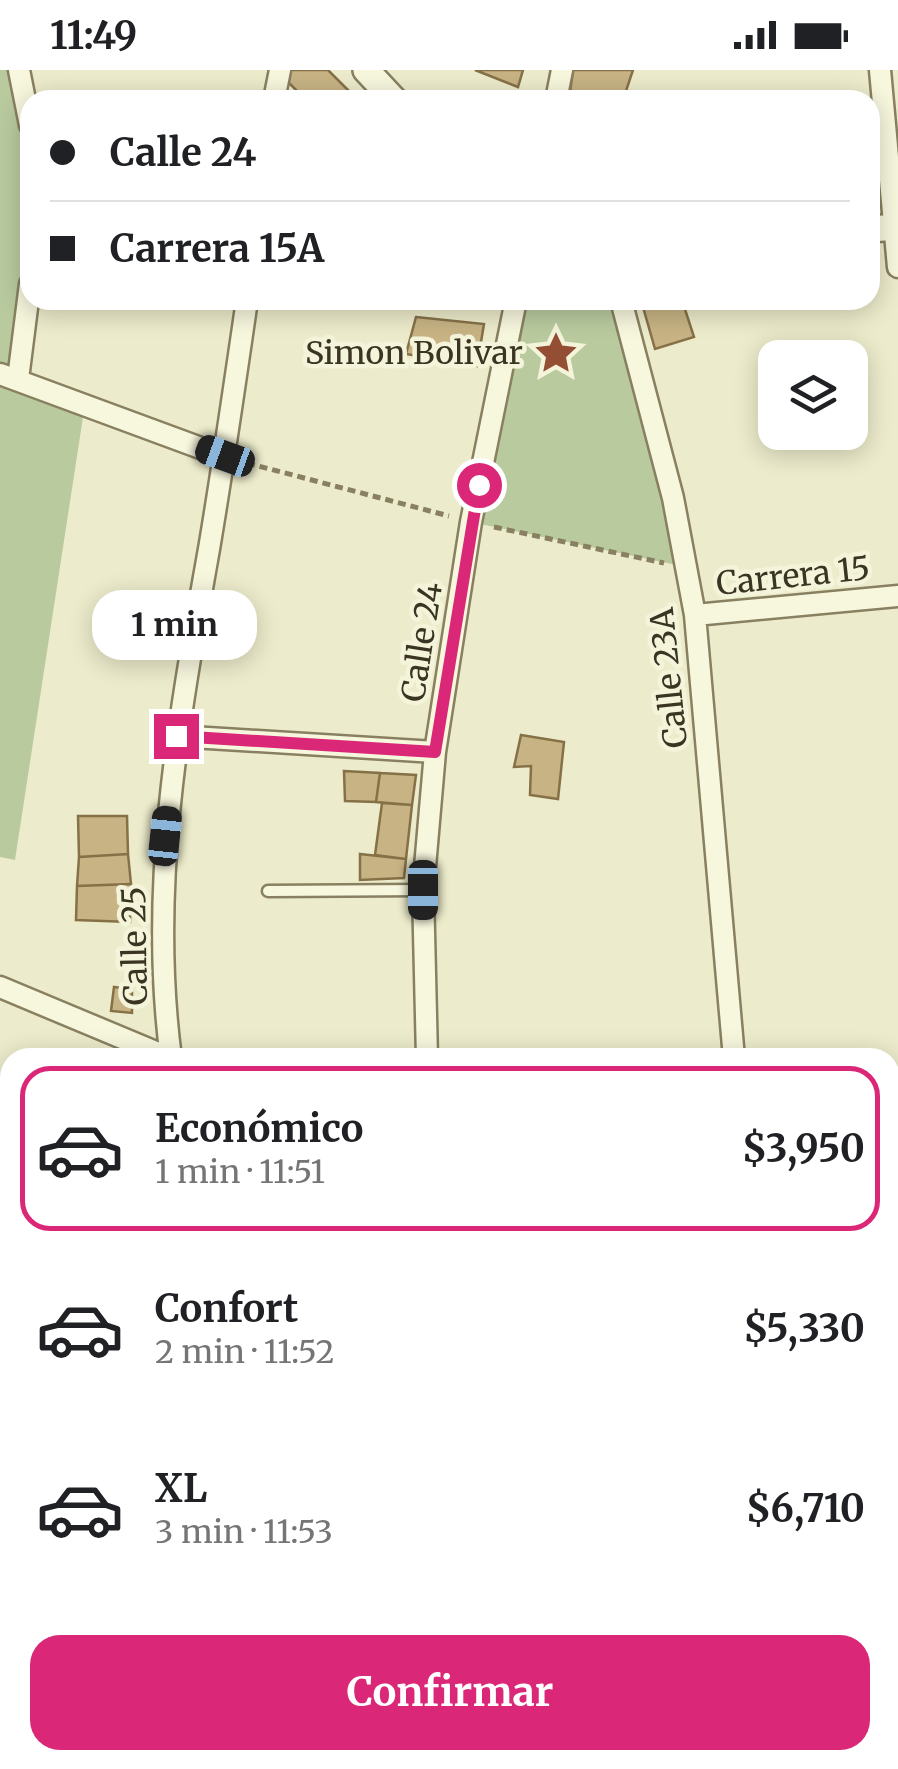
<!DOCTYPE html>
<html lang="es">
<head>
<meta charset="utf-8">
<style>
	body { margin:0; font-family:Merriweather,serif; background:#f6f6f6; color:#202124; height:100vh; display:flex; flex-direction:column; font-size:38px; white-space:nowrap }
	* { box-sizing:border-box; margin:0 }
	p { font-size:32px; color:#757577 }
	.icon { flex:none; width:55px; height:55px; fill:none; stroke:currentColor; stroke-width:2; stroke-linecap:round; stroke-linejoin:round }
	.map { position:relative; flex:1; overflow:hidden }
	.sheet { position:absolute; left:0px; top:978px; width:900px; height:722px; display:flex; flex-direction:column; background:#fff; border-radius:30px 30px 0 0; box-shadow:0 5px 25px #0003 }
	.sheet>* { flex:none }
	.banner { position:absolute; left:20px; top:20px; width:860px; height:220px; border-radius:30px; box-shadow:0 5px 25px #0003; display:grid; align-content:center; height:220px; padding:0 30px; background:#fff }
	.controls { position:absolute; left:758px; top:270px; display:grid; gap:20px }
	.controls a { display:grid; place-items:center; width:110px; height:110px; border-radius:20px; background:#fff; box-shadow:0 5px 25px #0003; font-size:50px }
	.end { position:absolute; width:45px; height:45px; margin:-22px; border:12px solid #db2777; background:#fff; box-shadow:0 0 0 5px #fff }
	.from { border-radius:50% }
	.bubble { position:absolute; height:70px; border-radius:30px; background:#fff; box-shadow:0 5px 25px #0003; font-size:32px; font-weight:700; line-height:70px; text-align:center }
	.car { position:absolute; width:30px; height:60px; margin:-30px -15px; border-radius:12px; box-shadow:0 0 8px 2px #0007; background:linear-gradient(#222 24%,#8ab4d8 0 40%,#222 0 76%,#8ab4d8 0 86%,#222 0) }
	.banner b { display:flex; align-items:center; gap:35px; height:95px; font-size:38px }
	.banner b+b { border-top:2px solid #e0e0e0 }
	.banner i { width:25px; height:25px; background:#202124 }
	ul { padding:18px 0 0; list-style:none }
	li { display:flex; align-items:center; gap:30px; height:165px; margin:0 20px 15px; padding:0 10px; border:5px solid transparent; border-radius:30px }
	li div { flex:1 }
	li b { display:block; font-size:38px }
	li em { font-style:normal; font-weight:700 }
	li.selected { border-color:#db2777 }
	li>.icon { width:90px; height:90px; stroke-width:1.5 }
	.action { display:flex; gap:20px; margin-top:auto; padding:20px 30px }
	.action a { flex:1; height:115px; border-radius:30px; background:#db2777; color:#fff; font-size:40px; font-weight:700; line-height:115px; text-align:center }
	.status { display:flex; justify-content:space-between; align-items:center; height:70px; padding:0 50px; background:#fff; direction:ltr }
	.status svg { height:28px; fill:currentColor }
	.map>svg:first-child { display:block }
</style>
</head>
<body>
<div class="status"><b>11:49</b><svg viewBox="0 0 49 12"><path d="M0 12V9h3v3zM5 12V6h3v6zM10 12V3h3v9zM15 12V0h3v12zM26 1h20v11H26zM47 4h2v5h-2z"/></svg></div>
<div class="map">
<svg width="898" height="1699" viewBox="0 0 898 1699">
	<rect width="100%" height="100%" fill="#ecebcb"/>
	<path fill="#b9ca9f" d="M 0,0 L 19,0 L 30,55 L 30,214 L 18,308 L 85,334 L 15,790 L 0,787 Z
		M 515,230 L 620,230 L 686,497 L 471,452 Z"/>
	<path fill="#c7b384" stroke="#867147" stroke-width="2.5" d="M 282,0 L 328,0 L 351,23 L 343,30 L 306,30 L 279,3 Z
		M 475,0 L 523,0 L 518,17 Z
		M 573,0 L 633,0 L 623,30 L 569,30 Z
		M 271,230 L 316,230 L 314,238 Z
		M 641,230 L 682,230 L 694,267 L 655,279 Z
		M 416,247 L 484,254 L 477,296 L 406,284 Z
		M 521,665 L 564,672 L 558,729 L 530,725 L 531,696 L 514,697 Z
		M 344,701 L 380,703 L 376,732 L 345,731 Z
		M 380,703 L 416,705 L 412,735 L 376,732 Z
		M 382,733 L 412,735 L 406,789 L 375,785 Z
		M 78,746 L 127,746 L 128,784 L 79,787 Z
		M 128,784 L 131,814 L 77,816 L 79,787 Z
		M 360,784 L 406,789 L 404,808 L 360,810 Z
		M 131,814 L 130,852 L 76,850 L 77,816 Z
		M 114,917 L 132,919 L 132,943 L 111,941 Z
		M 10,1474 L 10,1553 L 0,1556 L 0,1476 Z
		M 898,1504 L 898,1612 L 890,1613 L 890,1505 Z
		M 514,1690 L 605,1690 L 605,1699 L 514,1699 Z"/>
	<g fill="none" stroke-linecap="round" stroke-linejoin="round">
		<g stroke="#888060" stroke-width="15">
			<path id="service" d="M 268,821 L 423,820"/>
		</g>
		<g stroke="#888060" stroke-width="25">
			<path id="minor" d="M 19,0 L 30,55
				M 880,0 L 898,197
				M 274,30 L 280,0
				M 556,30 L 562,0
				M 621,230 L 673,428 L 695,545 L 734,988
				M 0,304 L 225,387
				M 18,309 L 30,214
				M 695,545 L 898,526
				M 176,666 L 435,682
				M 0,917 L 170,988
				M 171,988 C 148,816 179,648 209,479 C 223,396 235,313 247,230
				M 427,988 L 423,820 L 435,682 L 471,452 L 516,230
				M 890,1023 L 898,1023
				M 890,1656 L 898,1656
				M 138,1690 L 143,1699
				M 627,1690 L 629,1699
				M 272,1699 L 292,1690"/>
		</g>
		<g stroke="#888060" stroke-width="30">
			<path id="tertiary" d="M 366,0 L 394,30
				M 870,159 L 898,157"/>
		</g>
		<g stroke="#6a6143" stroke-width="35">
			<path id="secondary" d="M 890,1394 L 898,1392
				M 0,1578 L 10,1576"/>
		</g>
		<path stroke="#888060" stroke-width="5" stroke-dasharray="8 5" stroke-linecap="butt" d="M 247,393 L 449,446
			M 494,457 L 664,493"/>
		<use href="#service" stroke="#f7f7de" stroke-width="10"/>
		<use href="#minor" stroke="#f7f7de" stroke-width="20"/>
		<use href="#tertiary" stroke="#f7f7de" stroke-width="25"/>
		<use href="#secondary" stroke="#f7f7de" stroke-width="30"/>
	</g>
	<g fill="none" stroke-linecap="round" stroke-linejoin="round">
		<path stroke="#db2777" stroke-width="12" d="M 176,666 L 435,682 L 479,415"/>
	</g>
	<defs>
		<g id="sight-bare" transform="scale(3.45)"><path d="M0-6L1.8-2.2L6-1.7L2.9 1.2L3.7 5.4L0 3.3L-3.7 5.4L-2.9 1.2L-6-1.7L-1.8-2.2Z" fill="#934e34" stroke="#f4f4da" stroke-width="2.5" paint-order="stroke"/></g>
	</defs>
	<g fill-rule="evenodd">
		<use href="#sight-bare" x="556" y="283"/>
	</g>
	<g text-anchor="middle" stroke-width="9" stroke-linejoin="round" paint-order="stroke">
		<g font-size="32" fill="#3a3422" stroke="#f4f4da" text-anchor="end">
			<text x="523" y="294">Simon Bolivar</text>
		</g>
		<g font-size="32" fill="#3a3422" stroke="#f4f4da">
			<text transform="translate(793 506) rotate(-6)" y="11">Carrera 15</text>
			<text transform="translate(422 572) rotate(-81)" y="11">Calle 24</text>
			<text transform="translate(669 608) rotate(-96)" y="11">Calle 23A</text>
			<text transform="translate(135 876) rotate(-91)" y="11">Calle 25</text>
		</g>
	</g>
</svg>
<div class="controls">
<a><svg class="icon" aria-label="layers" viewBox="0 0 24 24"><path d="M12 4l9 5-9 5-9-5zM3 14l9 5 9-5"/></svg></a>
</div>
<i class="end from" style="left:479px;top:415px"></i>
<i class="end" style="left:176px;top:666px"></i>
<div class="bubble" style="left:92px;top:520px;width:165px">1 min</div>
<i class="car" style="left:225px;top:386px;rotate:290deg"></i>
<i class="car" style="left:165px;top:766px;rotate:6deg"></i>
<i class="car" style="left:423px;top:820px;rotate:180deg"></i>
<div class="banner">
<b><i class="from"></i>Calle 24</b>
<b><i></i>Carrera 15A</b>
</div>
<section class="sheet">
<ul>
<li class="selected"><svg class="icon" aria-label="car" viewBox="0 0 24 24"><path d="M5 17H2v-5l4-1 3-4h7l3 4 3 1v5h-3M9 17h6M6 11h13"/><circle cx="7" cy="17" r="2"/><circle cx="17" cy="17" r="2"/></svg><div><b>Económico</b><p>1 min · 11:51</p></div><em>$3,950</em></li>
<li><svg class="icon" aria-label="car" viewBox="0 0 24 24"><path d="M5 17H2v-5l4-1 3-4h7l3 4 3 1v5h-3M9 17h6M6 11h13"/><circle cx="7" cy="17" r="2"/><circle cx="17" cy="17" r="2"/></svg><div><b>Confort</b><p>2 min · 11:52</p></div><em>$5,330</em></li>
<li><svg class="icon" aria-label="car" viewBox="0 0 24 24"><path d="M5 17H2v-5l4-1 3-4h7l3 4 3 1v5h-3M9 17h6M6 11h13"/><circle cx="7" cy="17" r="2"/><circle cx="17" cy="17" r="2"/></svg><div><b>XL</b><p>3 min · 11:53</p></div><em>$6,710</em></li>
</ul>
<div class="action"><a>Confirmar</a></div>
</section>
</div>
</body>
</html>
